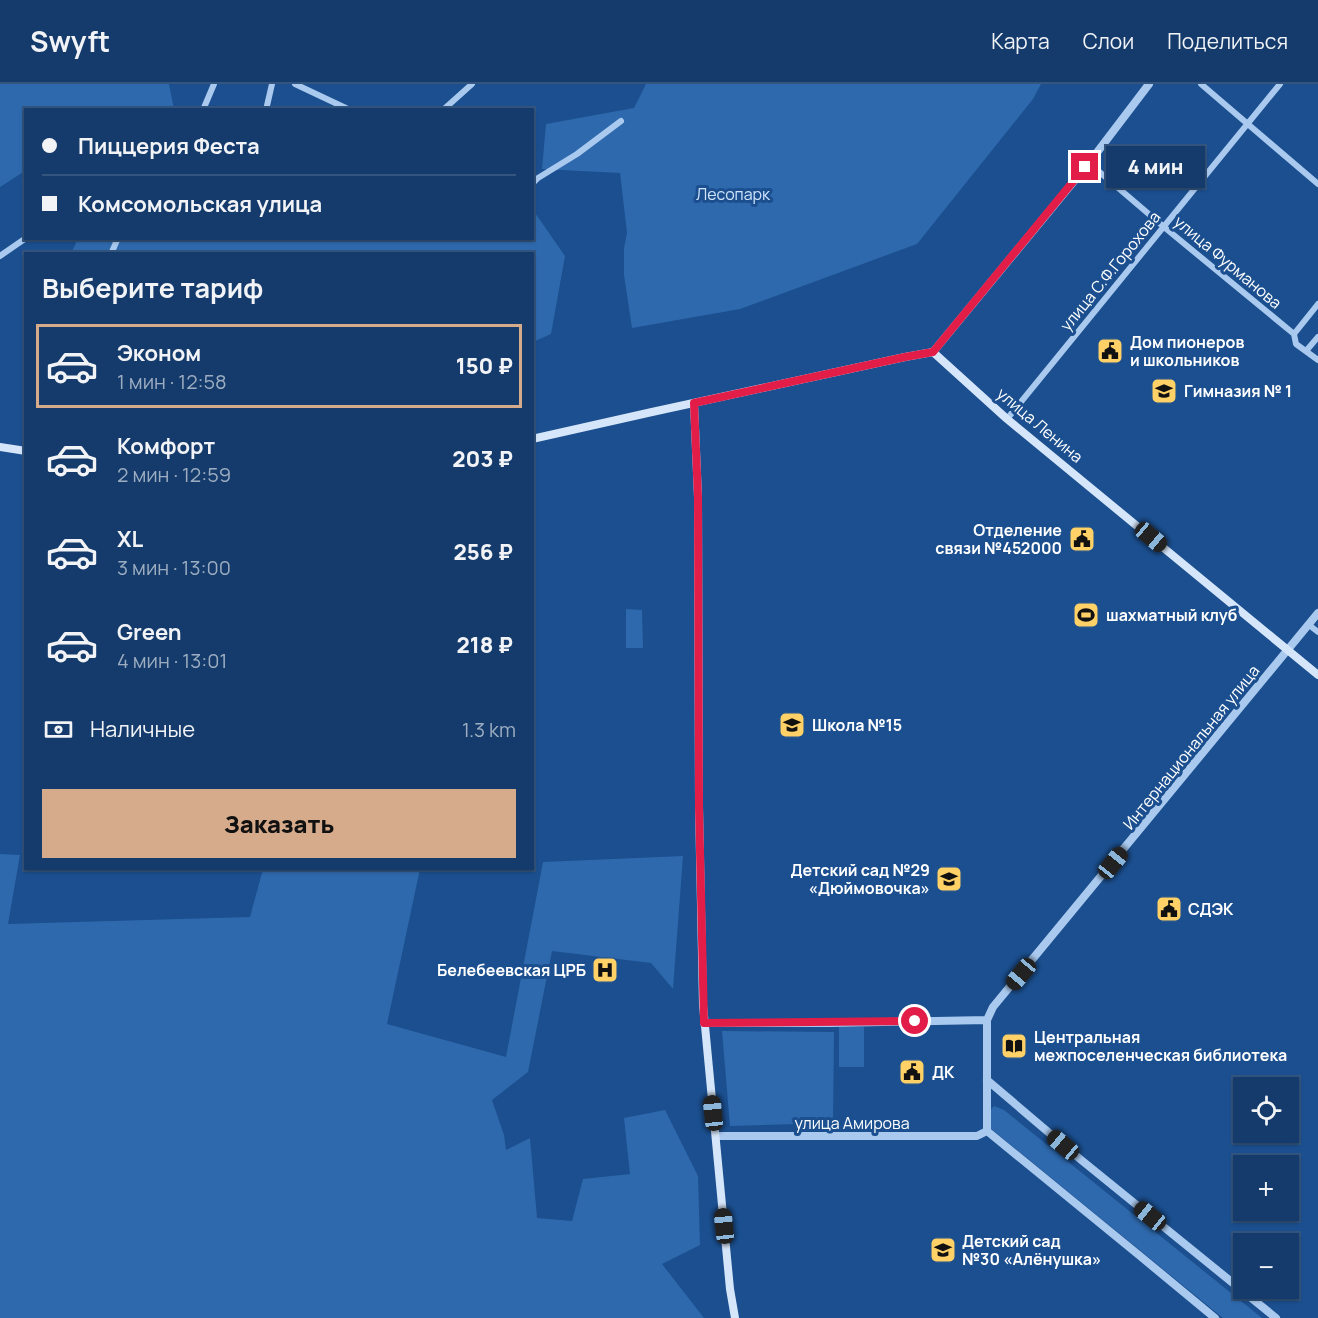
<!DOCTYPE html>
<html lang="ru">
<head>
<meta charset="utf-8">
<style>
	body { margin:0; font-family:Manrope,sans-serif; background:#1d4271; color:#f1f3f6; height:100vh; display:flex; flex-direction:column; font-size:22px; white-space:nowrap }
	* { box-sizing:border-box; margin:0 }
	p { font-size:20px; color:#9dadc1 }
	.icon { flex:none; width:33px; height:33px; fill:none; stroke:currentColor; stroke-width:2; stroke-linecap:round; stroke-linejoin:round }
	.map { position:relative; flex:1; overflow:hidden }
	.details { position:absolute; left:24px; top:168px; width:510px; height:618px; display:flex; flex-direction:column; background:#143b6b; border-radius:0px; box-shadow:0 2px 4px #0004,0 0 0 2px #33557e }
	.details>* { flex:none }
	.top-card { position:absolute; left:24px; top:24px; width:510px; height:132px; border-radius:0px; box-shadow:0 2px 4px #0004,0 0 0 2px #33557e; display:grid; align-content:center; height:132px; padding:0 18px; background:#143b6b }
	.tools { position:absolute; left:1233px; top:993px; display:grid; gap:12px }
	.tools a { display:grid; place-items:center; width:66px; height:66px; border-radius:0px; background:#143b6b; box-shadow:0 2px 4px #0004,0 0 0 2px #33557e; font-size:30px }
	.end { position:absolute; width:27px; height:27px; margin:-14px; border:8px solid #e11d48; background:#fff; box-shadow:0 0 0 3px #fff }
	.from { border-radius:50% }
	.bubble { position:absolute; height:42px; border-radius:0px; background:#143b6b; box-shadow:0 2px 4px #0004,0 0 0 2px #33557e; font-size:20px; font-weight:800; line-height:42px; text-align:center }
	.car { position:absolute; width:18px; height:36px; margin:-18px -9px; border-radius:8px; box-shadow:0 0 4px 2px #0007; background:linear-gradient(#222 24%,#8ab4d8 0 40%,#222 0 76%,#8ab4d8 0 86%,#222 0) }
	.top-card b { display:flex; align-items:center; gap:21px; height:57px; font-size:22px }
	.top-card b+b { border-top:2px solid #33557e }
	.top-card i { width:15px; height:15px; background:#f1f3f6 }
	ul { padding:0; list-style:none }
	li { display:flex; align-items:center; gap:18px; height:84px; margin:0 12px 9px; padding:0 6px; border:3px solid transparent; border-radius:0px }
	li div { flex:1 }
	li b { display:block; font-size:22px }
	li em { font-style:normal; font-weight:800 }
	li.current { border-color:#d6ab8b }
	li>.icon { width:54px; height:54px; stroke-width:1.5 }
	h2 { padding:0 18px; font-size:27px; line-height:72px }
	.pay { display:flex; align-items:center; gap:15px; height:66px; padding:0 18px; font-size:22px }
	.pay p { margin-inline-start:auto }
	.cta { display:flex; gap:12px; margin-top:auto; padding:12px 18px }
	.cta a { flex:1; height:69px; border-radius:0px; background:#d6ab8b; color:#111; font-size:24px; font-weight:800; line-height:69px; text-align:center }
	header { display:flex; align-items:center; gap:36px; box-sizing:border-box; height:84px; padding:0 30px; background:#143b6b; border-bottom:2px solid #33557e }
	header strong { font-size:28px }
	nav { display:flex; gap:33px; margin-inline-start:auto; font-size:21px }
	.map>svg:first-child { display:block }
</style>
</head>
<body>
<header>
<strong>Swyft</strong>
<nav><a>Карта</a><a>Слои</a><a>Поделиться</a></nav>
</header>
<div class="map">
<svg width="1318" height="1234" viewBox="0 0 1318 1234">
	<rect width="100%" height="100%" fill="#1b4f8f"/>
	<path fill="#2e69ad" d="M 0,0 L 169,0 L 174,25 L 26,26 L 25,87 L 0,103 Z
		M 646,0 L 1041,0 L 1033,15 L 917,160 L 740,225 L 632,244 L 624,191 L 624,164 L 627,149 L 620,89 L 542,85 L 546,40 L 634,24 Z
		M 533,126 L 565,172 L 551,250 L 533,258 L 532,170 L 71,170 L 78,154 L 532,154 Z
		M 626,525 L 642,526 L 643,564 L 626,564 Z
		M 0,770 L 20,771 L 8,840 L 250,833 L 263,785 L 420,785 L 387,940 L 506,973 L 543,778 L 683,772 L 673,905 L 651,879 L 552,867 L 528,988 L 492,1016 L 504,1051 L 506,1066 L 530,1054 L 537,1134 L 572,1137 L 583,1095 L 630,1090 L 624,1034 L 665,1026 L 698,1092 L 700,1161 L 662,1180 L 704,1234 L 0,1234 Z
		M 839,943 L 864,943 L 864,983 L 839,983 Z
		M 722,947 L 834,948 L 833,1039 L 730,1042 Z
		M 994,1022 L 1004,1026 L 1262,1234 L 1223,1234 L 989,1043 L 987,1030 Z"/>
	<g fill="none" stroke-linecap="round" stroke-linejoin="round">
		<path stroke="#a9c9ee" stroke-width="6" d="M 295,0 L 350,26
			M 1201,0 L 1318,100
			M 203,26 L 214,0
			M 266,26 L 272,0
			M 443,26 L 472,0
			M 1089,79 L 1164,143 L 1294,250 L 1296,260 L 1318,276
			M 532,100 L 538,94 L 577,70 L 621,37
			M 111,170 L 118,154
			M 0,172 L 26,154
			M 1294,250 L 1318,220
			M 1306,267 L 1318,253
			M 1007,335 L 1280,0
			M 1309,541 L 1318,548"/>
		<path stroke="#a9c9ee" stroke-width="8" d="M 933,268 L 1089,79 L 1149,0
			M 704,939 L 831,939 L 987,936
			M 987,996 L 1080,1075 L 1276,1234
			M 987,1047 L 987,936 L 993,923 L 1318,529
			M 987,1047 L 1140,1172 L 1215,1234
			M 716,1052 L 977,1052 L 987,1047"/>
		<path stroke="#d6e6fa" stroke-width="8" d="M 694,319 L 698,413 L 699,723 L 703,921 L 730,1205 L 735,1234
			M 532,355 L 652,328 L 905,273 L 933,268 L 1007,335 L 1318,591
			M 0,363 L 26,367"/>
	</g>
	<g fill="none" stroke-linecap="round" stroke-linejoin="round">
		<path stroke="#e11d48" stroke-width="8" d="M 915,937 L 704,939 L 699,723 L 698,413 L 694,319 L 905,273 L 933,268 L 1085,83"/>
	</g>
	<defs>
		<g id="civic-square" transform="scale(1.35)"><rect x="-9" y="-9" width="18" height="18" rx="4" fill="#ffd166" stroke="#1b4f8f"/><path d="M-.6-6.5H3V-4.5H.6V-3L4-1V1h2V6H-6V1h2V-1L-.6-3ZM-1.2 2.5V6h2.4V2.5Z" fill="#111"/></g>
		<g id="school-square" transform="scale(1.35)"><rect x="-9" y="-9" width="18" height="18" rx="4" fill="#ffd166" stroke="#1b4f8f"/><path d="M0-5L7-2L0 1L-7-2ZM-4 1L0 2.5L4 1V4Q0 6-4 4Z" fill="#111"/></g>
		<g id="stadium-square" transform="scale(1.35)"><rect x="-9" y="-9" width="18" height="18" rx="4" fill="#ffd166" stroke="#1b4f8f"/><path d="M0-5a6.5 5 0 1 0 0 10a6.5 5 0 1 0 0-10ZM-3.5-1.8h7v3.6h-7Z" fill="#111"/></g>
		<g id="hospital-square" transform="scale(1.35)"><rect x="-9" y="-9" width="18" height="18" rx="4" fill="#ffd166" stroke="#1b4f8f"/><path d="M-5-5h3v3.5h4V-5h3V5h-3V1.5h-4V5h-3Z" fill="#111"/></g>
		<g id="library-square" transform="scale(1.35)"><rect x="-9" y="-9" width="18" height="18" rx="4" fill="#ffd166" stroke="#1b4f8f"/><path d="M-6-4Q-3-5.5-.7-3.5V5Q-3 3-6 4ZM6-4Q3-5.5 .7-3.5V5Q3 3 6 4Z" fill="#111"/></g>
	</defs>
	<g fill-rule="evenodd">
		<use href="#civic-square" x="1110" y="267"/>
		<use href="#school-square" x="1164" y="307"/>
		<use href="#civic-square" x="1082" y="455"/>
		<use href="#stadium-square" x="1086" y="531"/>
		<use href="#school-square" x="792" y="641"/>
		<use href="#school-square" x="949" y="795"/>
		<use href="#civic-square" x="1169" y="825"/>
		<use href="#hospital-square" x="605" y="886"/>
		<use href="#library-square" x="1014" y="962"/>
		<use href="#civic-square" x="912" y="988"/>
		<use href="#school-square" x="943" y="1166"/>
	</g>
	<g text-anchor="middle" stroke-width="6" stroke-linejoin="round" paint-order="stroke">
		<g font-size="16" fill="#cfe3fa" stroke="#1b4f8f">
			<text x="733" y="116">Лесопарк</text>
		</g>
		<g font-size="16" fill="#fff" stroke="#1b4f8f">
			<text transform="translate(1228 178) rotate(40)" y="6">улица Фурманова</text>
			<text transform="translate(1110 187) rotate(-51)" y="6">улица С.Ф.Горохова</text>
			<text transform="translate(1040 341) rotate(40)" y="6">улица Ленина</text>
			<text transform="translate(1191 663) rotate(-51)" y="6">Интернациональная улица</text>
			<text x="852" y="1045">улица Амирова</text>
		</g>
		<g font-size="16" font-weight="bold" fill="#fff" stroke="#1b4f8f" text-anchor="start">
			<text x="1130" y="264">Дом пионеров<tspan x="1130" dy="18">и школьников</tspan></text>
			<text x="1184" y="313">Гимназия № 1</text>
			<text x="1062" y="452" text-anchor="end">Отделение<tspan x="1062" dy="18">связи №452000</tspan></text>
			<text x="1106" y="537">шахматный клуб</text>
			<text x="812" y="647">Школа №15</text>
			<text x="930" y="792" text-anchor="end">Детский сад №29<tspan x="930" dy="18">«Дюймовочка»</tspan></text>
			<text x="1188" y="831">СДЭК</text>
			<text x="586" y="892" text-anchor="end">Белебеевская ЦРБ</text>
			<text x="1034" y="959">Центральная<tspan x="1034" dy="18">межпоселенческая библиотека</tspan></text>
			<text x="932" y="994">ДК</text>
			<text x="962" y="1163">Детский сад<tspan x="962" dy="18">№30 «Алёнушка»</tspan></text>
		</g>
	</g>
</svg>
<div class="tools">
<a><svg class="icon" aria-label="locate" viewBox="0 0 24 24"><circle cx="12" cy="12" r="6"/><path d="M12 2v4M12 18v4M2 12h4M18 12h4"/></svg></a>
<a>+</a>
<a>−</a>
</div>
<i class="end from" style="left:915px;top:937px"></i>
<i class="end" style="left:1085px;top:83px"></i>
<div class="bubble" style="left:1106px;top:62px;width:99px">4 мин</div>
<i class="car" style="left:1151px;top:453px;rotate:130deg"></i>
<i class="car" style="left:1113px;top:779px;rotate:39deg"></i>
<i class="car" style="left:1021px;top:890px;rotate:220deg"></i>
<i class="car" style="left:713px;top:1029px;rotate:354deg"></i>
<i class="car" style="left:1063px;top:1061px;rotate:310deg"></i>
<i class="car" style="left:1150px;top:1132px;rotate:309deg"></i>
<i class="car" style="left:724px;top:1142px;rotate:354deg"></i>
<div class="top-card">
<b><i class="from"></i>Пиццерия Феста</b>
<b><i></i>Комсомольская улица</b>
</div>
<section class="details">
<h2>Выберите тариф</h2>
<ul>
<li class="current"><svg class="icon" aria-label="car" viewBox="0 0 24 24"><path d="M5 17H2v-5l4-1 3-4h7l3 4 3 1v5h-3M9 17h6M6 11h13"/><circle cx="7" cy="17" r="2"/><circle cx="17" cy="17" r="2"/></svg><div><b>Эконом</b><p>1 мин · 12:58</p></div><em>150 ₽</em></li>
<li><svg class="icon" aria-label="car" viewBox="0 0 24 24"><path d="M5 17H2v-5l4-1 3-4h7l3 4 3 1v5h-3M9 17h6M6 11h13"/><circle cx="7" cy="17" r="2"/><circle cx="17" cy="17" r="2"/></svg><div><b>Комфорт</b><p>2 мин · 12:59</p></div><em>203 ₽</em></li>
<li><svg class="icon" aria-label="car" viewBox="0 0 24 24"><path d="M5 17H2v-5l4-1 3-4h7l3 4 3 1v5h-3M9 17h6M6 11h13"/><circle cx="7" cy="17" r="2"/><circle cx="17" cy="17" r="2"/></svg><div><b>XL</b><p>3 мин · 13:00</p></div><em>256 ₽</em></li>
<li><svg class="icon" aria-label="car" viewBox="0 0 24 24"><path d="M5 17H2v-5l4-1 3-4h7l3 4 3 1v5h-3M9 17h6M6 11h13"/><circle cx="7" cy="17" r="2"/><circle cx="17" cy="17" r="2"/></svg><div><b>Green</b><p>4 мин · 13:01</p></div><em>218 ₽</em></li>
</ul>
<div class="pay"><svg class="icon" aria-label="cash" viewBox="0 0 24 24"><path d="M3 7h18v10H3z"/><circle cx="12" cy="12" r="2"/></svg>Наличные<p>1.3 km</p></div>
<div class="cta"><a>Заказать</a></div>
</section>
</div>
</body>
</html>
